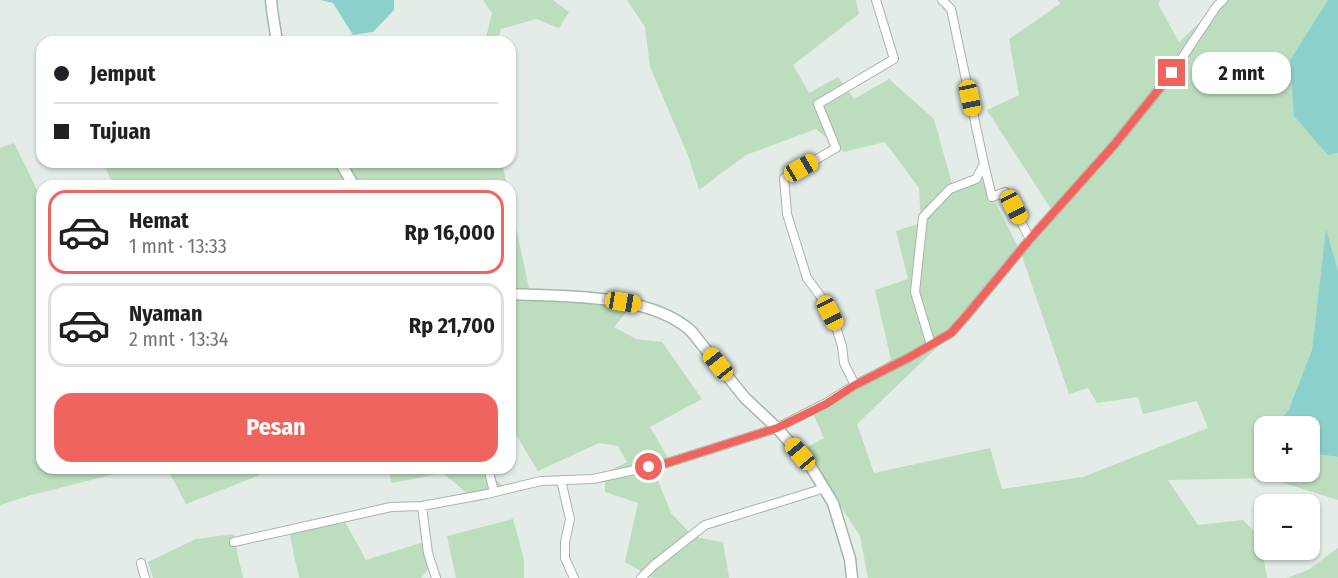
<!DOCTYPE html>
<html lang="id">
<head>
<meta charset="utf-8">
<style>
	body { margin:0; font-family:"Fira Sans Condensed",sans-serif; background:#f6f6f6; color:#202124; height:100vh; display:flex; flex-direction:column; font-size:22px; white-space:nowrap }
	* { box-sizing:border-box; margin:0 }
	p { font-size:20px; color:#757577 }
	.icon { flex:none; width:33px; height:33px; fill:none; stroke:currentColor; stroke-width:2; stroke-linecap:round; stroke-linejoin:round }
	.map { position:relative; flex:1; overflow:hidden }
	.sheet { position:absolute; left:36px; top:180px; width:480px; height:294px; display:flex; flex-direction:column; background:#fff; border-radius:18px; box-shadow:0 2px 4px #0004 }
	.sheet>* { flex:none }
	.guide { position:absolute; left:36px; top:36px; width:480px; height:132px; border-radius:18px; box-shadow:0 2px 4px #0004; display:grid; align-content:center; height:132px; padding:0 18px; background:#fff }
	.controls { position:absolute; left:1254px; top:416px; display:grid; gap:12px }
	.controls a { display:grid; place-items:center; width:66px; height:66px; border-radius:12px; background:#fff; box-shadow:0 2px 4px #0004; font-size:30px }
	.end { position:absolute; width:27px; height:27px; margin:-14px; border:8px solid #ef645f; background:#fff; box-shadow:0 0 0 3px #fff }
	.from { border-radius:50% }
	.bubble { position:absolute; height:42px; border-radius:18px; background:#fff; box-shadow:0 2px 4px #0004; font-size:20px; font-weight:700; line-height:42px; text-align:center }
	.car { position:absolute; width:18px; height:36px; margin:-18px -9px; border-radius:8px; box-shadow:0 0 4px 2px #0007; background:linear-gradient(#f5c518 24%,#345 0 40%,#f5c518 0 76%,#345 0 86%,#f5c518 0) }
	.guide b { display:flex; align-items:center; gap:21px; height:57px; font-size:22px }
	.guide b+b { border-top:2px solid #e0e0e0 }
	.guide i { width:15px; height:15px; background:#202124 }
	ul { padding:10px 0 0; list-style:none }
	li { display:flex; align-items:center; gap:18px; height:84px; margin:0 12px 9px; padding:0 6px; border:3px solid #e0e0e0; border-radius:18px }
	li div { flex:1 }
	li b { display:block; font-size:22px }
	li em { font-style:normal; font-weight:700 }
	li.active { border-color:#ef645f }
	li>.icon { width:54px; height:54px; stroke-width:1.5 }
	.primary-button { display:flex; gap:12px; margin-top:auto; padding:12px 18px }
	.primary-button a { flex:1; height:69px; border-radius:18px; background:#ef645f; color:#fff; font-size:24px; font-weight:700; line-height:69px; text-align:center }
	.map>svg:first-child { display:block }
</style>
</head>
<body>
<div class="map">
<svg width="1338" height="578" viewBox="0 0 1338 578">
	<rect width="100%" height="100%" fill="#e3ece6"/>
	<path fill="#bcddbe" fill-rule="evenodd" d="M 483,0 L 553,0 L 569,12 L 559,28 L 536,19 L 501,29 L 497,42 L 485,42 L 492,13 Z
		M 627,0 L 856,0 L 859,14 L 793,65 L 809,93 L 838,77 L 854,99 L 889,79 L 934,119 L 953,187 L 983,178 L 1019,249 L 1051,209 L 987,110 L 1019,95 L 1009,39 L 1060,4 L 1058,0 L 1160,0 L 1158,4 L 1179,42 L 1224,0 L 1328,0 L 1290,60 L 1328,155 L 1338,153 L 1338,271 L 1326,231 L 1312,348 L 1289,409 L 1275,426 L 1264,426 L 1264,471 L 1310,471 L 1310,453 L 1338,457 L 1338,500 L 1268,478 L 1168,480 L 1198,525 L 1243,520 L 1260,537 L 1267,578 L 868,578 L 860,536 L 827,486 L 797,453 L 824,438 L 811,409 L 891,360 L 875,290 L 908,279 L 896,231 L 921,223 L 919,188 L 885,142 L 844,152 L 816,129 L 746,155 L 699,190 L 689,158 L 650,67 L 645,27 ZM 1020,250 L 1069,394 L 1088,388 L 1097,403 L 1138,397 L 1143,414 L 1197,401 L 1208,428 L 1083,477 L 1002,489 L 990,448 L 874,473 L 857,424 L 952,333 Z
		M 14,143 L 42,200 L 42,468 L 138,468 L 28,496 L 0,505 L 0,148 Z
		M 105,162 L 502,162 L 507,186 L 114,186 L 108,174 Z
		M 510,199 L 530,293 L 638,298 L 614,327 L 636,339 L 662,342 L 702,399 L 650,427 L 671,463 L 655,473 L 671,513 L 694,537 L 723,542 L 729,578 L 653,578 L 625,562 L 638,503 L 605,492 L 605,473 L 627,462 L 618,446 L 599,443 L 538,471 L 510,425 Z
		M 167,468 L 258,468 L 260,475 L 186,504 Z
		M 387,468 L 484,468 L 504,487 L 468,494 L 443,473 L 392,483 Z
		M 513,519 L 524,560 L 524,578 L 456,578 L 447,536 Z
		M 344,520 L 366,560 L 424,542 L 429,568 L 421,578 L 299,578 L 289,531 Z
		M 233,534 L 243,578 L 153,578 L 148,562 L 196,539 Z
		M 1338,548 L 1338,578 L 1287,578 L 1308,570 Z"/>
	<path fill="#8cd0cc" d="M 320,0 L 394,0 L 394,10 L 373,32 L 353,35 L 333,3 Z
		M 1328,0 L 1338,0 L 1338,153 L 1328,155 L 1294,116 L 1290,60 Z
		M 1326,229 L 1338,271 L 1338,457 L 1310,453 L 1310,426 L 1275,426 L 1289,409 L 1312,349 Z"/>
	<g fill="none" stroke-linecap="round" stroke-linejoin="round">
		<g stroke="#a6b4ac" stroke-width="10">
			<path id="street" d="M 984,164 L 992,197 L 1005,192 L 1030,239
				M 931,345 L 915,292 L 923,217 L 950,189 L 976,179 L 984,164 L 951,9 L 942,0
				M 855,385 L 844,363 L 842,346 L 835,324 L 824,301 L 807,278 L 787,214 L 784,178 L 836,148 L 818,104 L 894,59 L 876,0
				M 488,468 L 494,492
				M 561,480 L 570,519 L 565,542 L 565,558 L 574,578
				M 422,506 L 428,553 L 436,578
				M 234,542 L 391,507 L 422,506 L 487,494 L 541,481 L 593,479 L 667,463 L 777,428 L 826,403 L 855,385 L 910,357 L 951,333 L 967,315 L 1030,239 L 1114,145 L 1172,73 L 1216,7 L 1223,0
				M 141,563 L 145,578
				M 641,578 L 653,566 L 705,525 L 825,488"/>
		</g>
		<g stroke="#a1b8ac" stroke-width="13">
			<path id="secondary" d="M 271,0 L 272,10 L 277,42
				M 340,162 L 354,186
				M 510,294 C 564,297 649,293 691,331 L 745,398 L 777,428 L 811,467 L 833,503 L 850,559 L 852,578"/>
		</g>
		<use href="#street" stroke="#fff" stroke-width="8"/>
		<use href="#secondary" stroke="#fff" stroke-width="10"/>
	</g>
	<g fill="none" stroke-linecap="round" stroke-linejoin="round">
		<path stroke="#ef645f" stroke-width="8" d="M 649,467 L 667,463 L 777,428 L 826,404 L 855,385 L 910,357 L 951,333 L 967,315 L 1030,239 L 1114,145 L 1172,73"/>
	</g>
</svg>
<div class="controls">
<a>+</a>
<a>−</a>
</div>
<i class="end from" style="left:649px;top:467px"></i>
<i class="end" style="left:1172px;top:73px"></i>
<div class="bubble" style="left:1192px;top:52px;width:99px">2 mnt</div>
<i class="car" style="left:970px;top:98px;rotate:168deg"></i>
<i class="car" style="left:801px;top:168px;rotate:60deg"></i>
<i class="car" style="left:1014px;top:207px;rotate:152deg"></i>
<i class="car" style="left:623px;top:302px;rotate:99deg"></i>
<i class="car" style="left:830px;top:313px;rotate:153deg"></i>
<i class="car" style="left:718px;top:364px;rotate:321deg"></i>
<i class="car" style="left:800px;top:454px;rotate:320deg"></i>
<div class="guide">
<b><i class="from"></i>Jemput</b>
<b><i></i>Tujuan</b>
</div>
<section class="sheet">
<ul>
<li class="active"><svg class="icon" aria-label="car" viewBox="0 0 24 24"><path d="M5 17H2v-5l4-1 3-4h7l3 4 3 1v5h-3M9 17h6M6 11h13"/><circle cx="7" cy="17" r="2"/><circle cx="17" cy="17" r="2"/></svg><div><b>Hemat</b><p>1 mnt · 13:33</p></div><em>Rp 16,000</em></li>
<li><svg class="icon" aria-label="car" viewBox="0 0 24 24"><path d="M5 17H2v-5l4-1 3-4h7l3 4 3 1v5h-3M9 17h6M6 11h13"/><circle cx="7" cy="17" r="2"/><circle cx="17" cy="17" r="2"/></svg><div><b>Nyaman</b><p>2 mnt · 13:34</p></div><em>Rp 21,700</em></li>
</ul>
<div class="primary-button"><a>Pesan</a></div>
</section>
</div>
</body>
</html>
